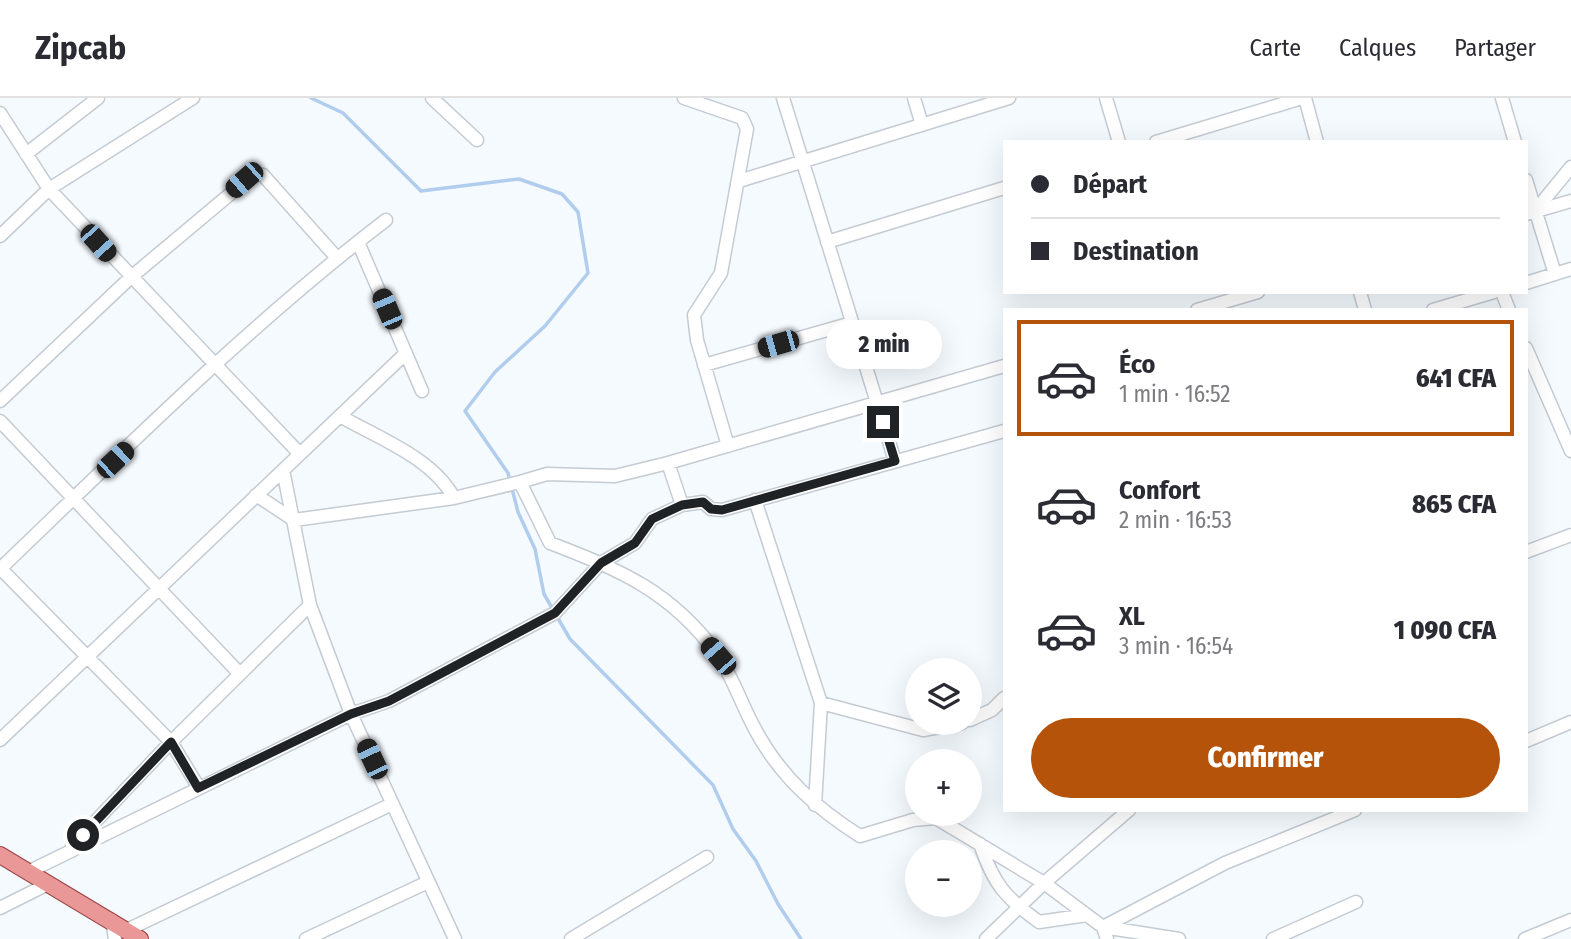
<!DOCTYPE html>
<html lang="fr">
<head>
<meta charset="utf-8">
<style>
	body { margin:0; font-family:"Fira Sans Condensed",sans-serif; background:#f2f2f3; color:#2b2b33; height:100vh; display:flex; flex-direction:column; font-size:26px; white-space:nowrap }
	* { box-sizing:border-box; margin:0 }
	p { font-size:23px; color:#7c7c81 }
	.icon { flex:none; width:38px; height:38px; fill:none; stroke:currentColor; stroke-width:2; stroke-linecap:round; stroke-linejoin:round }
	.map { position:relative; flex:1; overflow:hidden }
	.sheet { position:absolute; left:1003px; top:210px; width:525px; height:504px; display:flex; flex-direction:column; background:#fff; border-radius:0px; box-shadow:0 7px 28px #0002 }
	.sheet>* { flex:none }
	.hud { position:absolute; left:1003px; top:42px; width:525px; height:154px; border-radius:0px; box-shadow:0 7px 28px #0002; display:grid; align-content:center; height:154px; padding:0 28px; background:#fff }
	.fabs { position:absolute; left:905px; top:560px; display:grid; gap:14px }
	.fabs a { display:grid; place-items:center; width:77px; height:77px; border-radius:50%; background:#fff; box-shadow:0 7px 28px #0002; font-size:35px }
	.end { position:absolute; width:32px; height:32px; margin:-16px; border:9px solid #202326; background:#fff; box-shadow:0 0 0 4px #fff }
	.from { border-radius:50% }
	.bubble { position:absolute; height:49px; border-radius:24px; background:#fff; box-shadow:0 7px 28px #0002; font-size:23px; font-weight:800; line-height:49px; text-align:center }
	.car { position:absolute; width:21px; height:42px; margin:-21px -10px; border-radius:9px; box-shadow:0 0 5px 2px #0007; background:linear-gradient(#222 24%,#8ab4d8 0 40%,#222 0 76%,#8ab4d8 0 86%,#222 0) }
	.hud b { display:flex; align-items:center; gap:24px; height:66px; font-size:26px }
	.hud b+b { border-top:2px solid #e1e1e2 }
	.hud i { width:18px; height:18px; background:#2b2b33 }
	ul { padding:12px 0 0; list-style:none }
	li { display:flex; align-items:center; gap:21px; height:116px; margin:0 14px 10px; padding:0 14px; border:4px solid transparent; border-radius:0px }
	li div { flex:1 }
	li b { display:block; font-size:26px }
	li em { font-style:normal; font-weight:800 }
	li.active { border-color:#b45309 }
	li>.icon { width:63px; height:63px; stroke-width:1.5 }
	.button { display:flex; gap:14px; margin-top:auto; padding:14px 28px }
	.button a { flex:1; height:80px; border-radius:42px; background:#b45309; color:#fff; font-size:28px; font-weight:800; line-height:80px; text-align:center }
	header { display:flex; align-items:center; gap:42px; box-sizing:border-box; height:98px; padding:0 35px; background:#fff; border-bottom:2px solid #e1e1e2 }
	header strong { font-size:33px }
	nav { display:flex; gap:38px; margin-inline-start:auto; font-size:24px }
	.map>svg:first-child { display:block }
</style>
</head>
<body>
<header>
<strong>Zipcab</strong>
<nav><a>Carte</a><a>Calques</a><a>Partager</a></nav>
</header>
<div class="map">
<svg width="1571" height="841" viewBox="0 0 1571 841">
	<rect width="100%" height="100%" fill="#f5faff"/>
	<g fill="none" stroke-linecap="round" stroke-linejoin="round">
		<path stroke="#b1cdee" stroke-width="3.5" d="M 311,0 L 343,15 L 421,93 L 519,81 L 562,96 L 578,114 L 588,175 L 545,228 L 495,274 L 465,313 L 508,375 L 518,414 L 535,451 L 544,496 L 570,541 L 713,687 L 733,731 L 756,763 L 778,806 L 801,841"/>
		<g stroke="#c4cbd3" stroke-width="15">
			<path id="minor" d="M 432,0 L 477,42
				M 684,0 L 742,20 L 747,31 L 721,175 L 694,217 L 697,242 L 728,348
				M 783,0 L 895,363
				M 914,0 L 922,27
				M 1106,0 L 1119,44
				M 1305,0 L 1317,44
				M 1502,0 L 1515,44
				M 0,15 L 49,91 L 299,355
				M 1156,44 L 1302,0
				M 26,56 L 98,0
				M 1526,82 L 1555,176
				M 739,83 L 1009,0
				M 1535,113 L 1571,69
				M 1526,116 L 1571,103
				M 0,138 L 49,91 L 193,0
				M 358,144 L 422,293
				M 827,144 L 1004,90
				M 1526,185 L 1571,171
				M 1360,194 L 1365,212
				M 1502,194 L 1509,212
				M 1197,212 L 1258,194
				M 1433,212 L 1494,194
				M 1526,250 L 1571,353
				M 704,267 L 852,225
				M 0,303 L 130,180 L 254,76 L 263,77 L 337,160
				M 340,318 C 378,340 433,360 454,400
				M 0,323 L 240,576
				M 668,365 L 682,407
				M 283,372 L 310,507 L 351,616 L 455,841
				M 520,384 L 547,376 L 615,378 L 668,365 L 1004,268
				M 256,397 L 294,422 L 454,400 L 520,384 L 550,445 C 620,472 671,493 717,556 C 733,579 742,608 756,633 C 781,679 816,710 860,738 L 913,722 L 936,720 L 1044,785 L 1103,829 L 1179,841
				M 755,402 L 821,605 L 815,707
				M 1526,454 L 1571,437
				M 0,470 L 171,644 L 199,690
				M 0,471 C 125,351 249,227 386,122
				M 821,605 L 923,632 L 962,625
				M 970,622 L 992,612 L 1004,600
				M 0,642 L 406,255
				M 1526,643 L 1571,624
				M 980,746 C 994,787 1005,799 1039,824 L 1087,817
				M 72,748 L 171,644 L 310,507
				M 28,774 L 351,616 L 389,603 L 555,515 L 601,465 L 635,445 L 652,421 L 682,407 L 703,404 L 711,411 L 722,412 L 1004,333
				M 0,810 L 48,786
				M 112,822 L 115,841
				M 127,832 L 392,706
				M 306,841 L 428,784
				M 571,841 L 707,759
				M 986,841 L 1044,785 L 1129,712
				M 1107,841 L 1103,829 L 1225,765 L 1355,712
				M 1273,841 L 1356,804
				M 1525,841 L 1571,822"/>
		</g>
		<g stroke="#9a4242" stroke-width="18">
			<path id="major" d="M 0,757 L 140,841"/>
		</g>
		<use href="#minor" stroke="#fff" stroke-width="12"/>
		<use href="#major" stroke="#e99797" stroke-width="16"/>
	</g>
	<g fill="none" stroke-linecap="round" stroke-linejoin="round">
		<path stroke="#202326" stroke-width="9" d="M 83,737 L 171,644 L 198,690 L 351,616 L 389,603 L 555,515 L 601,465 L 635,445 L 652,421 L 682,407 L 703,404 L 711,411 L 722,412 L 895,363 L 883,324"/>
	</g>
</svg>
<div class="fabs">
<a><svg class="icon" aria-label="layers" viewBox="0 0 24 24"><path d="M12 4l9 5-9 5-9-5zM3 14l9 5 9-5"/></svg></a>
<a>+</a>
<a>−</a>
</div>
<i class="end from" style="left:83px;top:737px"></i>
<i class="end" style="left:883px;top:324px"></i>
<div class="bubble" style="left:826px;top:222px;width:116px">2 min</div>
<i class="car" style="left:244px;top:82px;rotate:229deg"></i>
<i class="car" style="left:98px;top:145px;rotate:138deg"></i>
<i class="car" style="left:387px;top:211px;rotate:337deg"></i>
<i class="car" style="left:778px;top:246px;rotate:254deg"></i>
<i class="car" style="left:115px;top:362px;rotate:47deg"></i>
<i class="car" style="left:718px;top:558px;rotate:319deg"></i>
<i class="car" style="left:372px;top:661px;rotate:335deg"></i>
<div class="hud">
<b><i class="from"></i>Départ</b>
<b><i></i>Destination</b>
</div>
<section class="sheet">
<ul>
<li class="active"><svg class="icon" aria-label="car" viewBox="0 0 24 24"><path d="M5 17H2v-5l4-1 3-4h7l3 4 3 1v5h-3M9 17h6M6 11h13"/><circle cx="7" cy="17" r="2"/><circle cx="17" cy="17" r="2"/></svg><div><b>Éco</b><p>1 min · 16:52</p></div><em>641 CFA</em></li>
<li><svg class="icon" aria-label="car" viewBox="0 0 24 24"><path d="M5 17H2v-5l4-1 3-4h7l3 4 3 1v5h-3M9 17h6M6 11h13"/><circle cx="7" cy="17" r="2"/><circle cx="17" cy="17" r="2"/></svg><div><b>Confort</b><p>2 min · 16:53</p></div><em>865 CFA</em></li>
<li><svg class="icon" aria-label="car" viewBox="0 0 24 24"><path d="M5 17H2v-5l4-1 3-4h7l3 4 3 1v5h-3M9 17h6M6 11h13"/><circle cx="7" cy="17" r="2"/><circle cx="17" cy="17" r="2"/></svg><div><b>XL</b><p>3 min · 16:54</p></div><em>1 090 CFA</em></li>
</ul>
<div class="button"><a>Confirmer</a></div>
</section>
</div>
</body>
</html>
